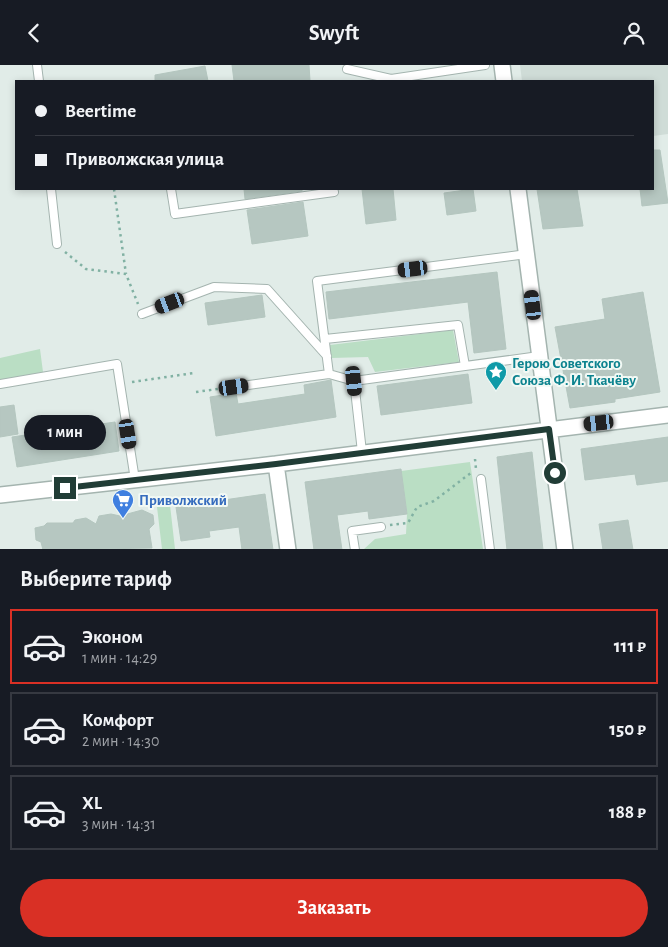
<!DOCTYPE html>
<html lang="ru">
<head>
<meta charset="utf-8">
<style>
	body { margin:0; font-family:"Alegreya Sans",sans-serif; background:#242831; color:#f1f3f6; height:100vh; display:flex; flex-direction:column; font-size:19px; white-space:nowrap }
	* { box-sizing:border-box; margin:0 }
	p { font-size:16px; color:#9ea1a6 }
	.icon { flex:none; width:28px; height:28px; fill:none; stroke:currentColor; stroke-width:2; stroke-linecap:round; stroke-linejoin:round }
	.map { position:relative; height:484px; overflow:hidden }
	.side { display:flex; flex-direction:column; background:#171b24; flex:1 }
	.side>* { flex:none }
	.banner { position:absolute; left:15px; top:15px; width:639px; height:110px; border-radius:0px; box-shadow:0 2px 8px #0003; display:grid; align-content:center; height:110px; padding:0 20px; background:#171b24 }
	.end { position:absolute; width:22px; height:22px; margin:-11px; border:6px solid #213d36; background:#fff; box-shadow:0 0 0 2px #fff }
	.from { border-radius:50% }
	.bubble { position:absolute; height:35px; border-radius:18px; background:#171b24; box-shadow:0 2px 8px #0003; font-size:16px; font-weight:600; line-height:35px; text-align:center }
	.car { position:absolute; width:15px; height:30px; margin:-15px -8px; border-radius:6px; box-shadow:0 0 4px 1px #0007; background:linear-gradient(#222 24%,#8ab4d8 0 40%,#222 0 76%,#8ab4d8 0 86%,#222 0) }
	.banner b { display:flex; align-items:center; gap:18px; height:48px; font-size:19px }
	.banner b+b { border-top:1px solid #363941 }
	.banner i { width:12px; height:12px; background:#f1f3f6 }
	ul { padding:0; list-style:none }
	li { display:flex; align-items:center; gap:15px; height:75px; margin:0 10px 8px; padding:0 10px; border:2px solid #363941; border-radius:0px }
	li div { flex:1 }
	li b { display:block; font-size:19px }
	li em { font-style:normal; font-weight:600 }
	li.current { border-color:#d93025 }
	li>.icon { width:45px; height:45px; stroke-width:1.5 }
	h2 { padding:0 20px; font-size:22px; line-height:60px }
	.action { display:flex; gap:10px; margin-top:auto; padding:10px 20px }
	.action a { flex:1; height:58px; border-radius:30px; background:#d93025; color:#fff; font-size:20px; font-weight:600; line-height:58px; text-align:center }
	header { display:flex; justify-content:space-between; align-items:center; height:65px; padding:0 20px; background:#171b24; font-size:22px; font-weight:600 }
	.map>svg:first-child { display:block }
</style>
</head>
<body>
<header><svg class="icon" aria-label="back" viewBox="0 0 24 24"><path d="M15 5l-7 7 7 7"/></svg>Swyft<svg class="icon" aria-label="person" viewBox="0 0 24 24"><circle cx="12" cy="8" r="4"/><path d="M4 21q1-7 8-7t8 7"/></svg></header>
<div class="map">
<svg width="668" height="485" viewBox="0 0 668 485">
	<rect width="100%" height="100%" fill="#e1ece8"/>
	<path fill="#cfdcd7" d="M 520,0 L 668,0 L 668,69 L 653,71 L 652,16 L 522,16 Z"/>
	<path fill="#badec4" d="M 453,265 L 459,297 L 375,307 L 368,292 L 331,293 L 330,280 Z
		M 40,284 L 43,307 L 0,315 L 0,293 Z
		M 470,397 L 483,484 L 364,484 L 375,474 L 406,469 L 407,449 L 401,406 Z
		M 170,440 L 175,484 L 162,484 L 157,442 Z"/>
	<path fill="#b6c7c1" stroke="#b4c6bf" d="M 232,0 L 309,0 L 310,16 L 234,16 Z
		M 205,1 L 208,16 L 155,16 L 155,10 Z
		M 652,85 L 660,85 L 668,138 L 642,141 L 640,124 L 652,124 Z
		M 244,124 L 302,124 L 302,126 L 245,134 Z
		M 362,124 L 393,124 L 396,155 L 366,159 Z
		M 473,124 L 476,146 L 447,150 L 444,128 Z
		M 537,124 L 577,124 L 583,161 L 543,164 Z
		M 303,137 L 308,171 L 252,179 L 247,145 Z
		M 497,207 L 506,284 L 474,288 L 468,237 L 329,254 L 326,227 Z
		M 643,227 L 660,327 L 615,334 L 615,337 L 570,343 L 555,262 L 605,254 L 602,234 Z
		M 262,230 L 265,252 L 208,260 L 205,238 Z
		M 468,309 L 472,338 L 381,350 L 377,321 Z
		M 331,315 L 336,352 L 216,371 L 210,332 L 236,328 L 238,339 L 305,329 L 304,320 Z
		M 14,340 L 18,369 L 0,372 L 0,342 Z
		M 115,357 L 119,386 L 17,402 L 12,372 Z
		M 668,372 L 668,416 L 637,420 L 635,409 L 585,415 L 581,384 Z
		M 532,387 L 543,485 L 507,485 L 497,392 Z
		M 401,404 L 407,449 L 369,454 L 368,446 L 337,450 L 342,485 L 314,485 L 305,417 Z
		M 265,429 L 273,485 L 242,485 L 239,462 L 209,466 L 210,472 L 181,476 L 176,442 Z
		M 142,445 L 153,450 L 154,459 L 149,464 L 152,483 L 43,485 L 41,477 L 36,475 L 35,463 L 44,461 L 47,458 L 73,458 L 75,455 L 86,453 L 96,459 L 99,451 L 111,449 L 120,451 Z
		M 628,455 L 633,485 L 603,485 L 599,459 Z"/>
	<g fill="none" stroke-linecap="round" stroke-linejoin="round">
		<g stroke="#a4b4af" stroke-width="10">
			<path id="lane" d="M 37,0 L 39,16
				M 347,4 L 391,14 L 485,0
				M 51,124 L 57,179
				M 171,124 L 175,149 L 334,127 L 333,124
				M 142,249 L 214,222 L 267,224 L 327,291
				M 325,274 L 458,260 L 465,301
				M 329,309 L 317,216 L 527,189
				M 0,319 L 117,299 L 135,415
				M 234,322 L 329,309 L 354,316
				M 362,387 L 354,316 L 539,291
				M 481,414 L 490,485
				M 355,485 L 352,466 L 381,462"/>
		</g>
		<g stroke="#a4b4af" stroke-width="18">
			<path id="street" d="M 502,0 L 504,16
				M 518,124 L 565,485
				M 276,399 L 288,485
				M 0,430 L 276,399 L 668,350"/>
		</g>
		<path stroke="#81b1a3" stroke-width="2.5" stroke-dasharray="2.5 4" stroke-linecap="butt" d="M 114,124 L 126,209
			M 65,187 L 86,204 L 126,209 L 138,239
			M 132,317 L 194,308
			M 196,327 L 225,323
			M 475,394 L 476,404
			M 390,460 L 408,458 L 417,442 L 434,436 L 472,407"/>
		<use href="#lane" stroke="#fff" stroke-width="8"/>
		<use href="#street" stroke="#fff" stroke-width="15"/>
	</g>
	<g fill="none" stroke-linecap="round" stroke-linejoin="round">
		<path stroke="#213d36" stroke-width="6" d="M 65,423 L 276,399 L 549,364 L 555,408"/>
	</g>
	<defs>
		<g id="sight-pin" transform="scale(1.125)"><path d="M0 17L-7.5 6A9.5 9.5 0 1 1 7.5 6Z" fill="#0f9aa8" stroke="#f2f9f5"/><path d="M0-6L1.8-2.2L6-1.7L2.9 1.2L3.7 5.4L0 3.3L-3.7 5.4L-2.9 1.2L-6-1.7L-1.8-2.2Z" fill="#fff"/></g>
		<g id="supermarket-pin" transform="scale(1.125)"><path d="M0 17L-7.5 6A9.5 9.5 0 1 1 7.5 6Z" fill="#3f7fe0" stroke="#f2f9f5"/><path d="M-6-5.5h2.5l.6 2H6L4.5 2H-2.5L-4.4-4H-6ZM-1.5 3.2a1.3 1.3 0 1 0 .1 0ZM3 3.2a1.3 1.3 0 1 0 .1 0Z" fill="#fff"/></g>
	</defs>
	<g fill-rule="evenodd">
		<use href="#sight-pin" x="496" y="307"/>
		<use href="#supermarket-pin" x="123" y="435"/>
	</g>
	<g text-anchor="middle" stroke-width="4" stroke-linejoin="round" paint-order="stroke">
		<g font-size="15" font-weight="bold" fill="#0d838f" stroke="#f2f9f5" text-anchor="start">
			<text x="512" y="303">Герою Советского<tspan x="512" dy="17">Союза Ф. И. Ткачёву</tspan></text>
		</g>
		<g font-size="15" font-weight="bold" fill="#366cbe" stroke="#f2f9f5" text-anchor="start">
			<text x="139" y="440">Приволжский</text>
		</g>
	</g>
</svg>
<i class="end from" style="left:555px;top:408px"></i>
<i class="end" style="left:65px;top:423px"></i>
<div class="bubble" style="left:24px;top:350px;width:82px">1 мин</div>
<i class="car" style="left:413px;top:204px;rotate:263deg"></i>
<i class="car" style="left:170px;top:238px;rotate:249deg"></i>
<i class="car" style="left:533px;top:240px;rotate:353deg"></i>
<i class="car" style="left:354px;top:316px;rotate:174deg"></i>
<i class="car" style="left:234px;top:322px;rotate:82deg"></i>
<i class="car" style="left:599px;top:358px;rotate:264deg"></i>
<i class="car" style="left:128px;top:369px;rotate:171deg"></i>
<div class="banner">
<b><i class="from"></i>Beertime</b>
<b><i></i>Приволжская улица</b>
</div>
</div>
<section class="side">
<h2>Выберите тариф</h2>
<ul>
<li class="current"><svg class="icon" aria-label="car" viewBox="0 0 24 24"><path d="M5 17H2v-5l4-1 3-4h7l3 4 3 1v5h-3M9 17h6M6 11h13"/><circle cx="7" cy="17" r="2"/><circle cx="17" cy="17" r="2"/></svg><div><b>Эконом</b><p>1 мин · 14:29</p></div><em>111 ₽</em></li>
<li><svg class="icon" aria-label="car" viewBox="0 0 24 24"><path d="M5 17H2v-5l4-1 3-4h7l3 4 3 1v5h-3M9 17h6M6 11h13"/><circle cx="7" cy="17" r="2"/><circle cx="17" cy="17" r="2"/></svg><div><b>Комфорт</b><p>2 мин · 14:30</p></div><em>150 ₽</em></li>
<li><svg class="icon" aria-label="car" viewBox="0 0 24 24"><path d="M5 17H2v-5l4-1 3-4h7l3 4 3 1v5h-3M9 17h6M6 11h13"/><circle cx="7" cy="17" r="2"/><circle cx="17" cy="17" r="2"/></svg><div><b>XL</b><p>3 мин · 14:31</p></div><em>188 ₽</em></li>
</ul>
<div class="action"><a>Заказать</a></div>
</section>
</body>
</html>
